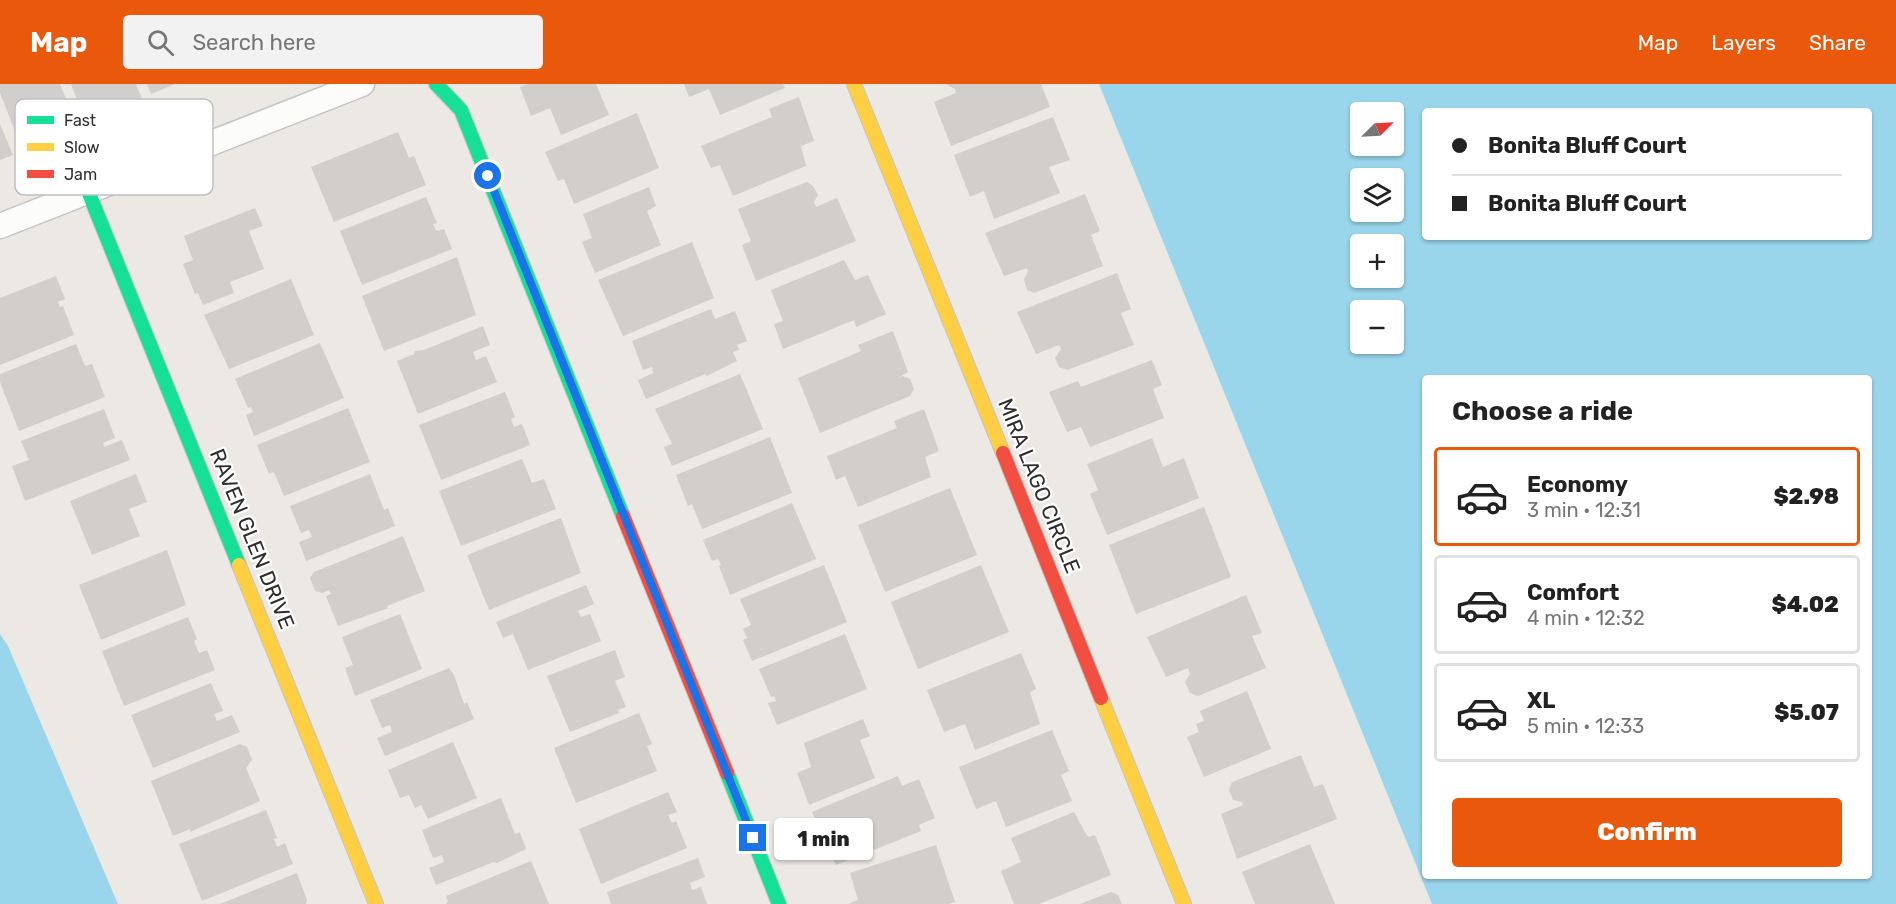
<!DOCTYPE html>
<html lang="en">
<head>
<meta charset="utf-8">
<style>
	body { margin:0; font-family:Rubik,sans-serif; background:#f2f2f2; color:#222; height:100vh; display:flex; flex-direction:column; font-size:22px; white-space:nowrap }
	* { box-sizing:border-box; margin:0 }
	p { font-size:20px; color:#767676 }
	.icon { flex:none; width:33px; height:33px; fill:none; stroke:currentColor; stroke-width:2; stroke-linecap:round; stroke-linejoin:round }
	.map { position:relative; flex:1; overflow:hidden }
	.panel { position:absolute; left:1422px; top:291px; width:450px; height:504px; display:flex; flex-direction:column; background:#fff; border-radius:6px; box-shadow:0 2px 4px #0004 }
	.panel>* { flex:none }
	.banner { position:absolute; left:1422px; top:24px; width:450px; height:132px; border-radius:6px; box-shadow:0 2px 4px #0004; display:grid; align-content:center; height:132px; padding:0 30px; background:#fff }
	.needle { width:39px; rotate:66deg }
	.fabs { position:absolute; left:1350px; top:18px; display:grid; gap:12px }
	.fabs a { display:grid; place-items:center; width:54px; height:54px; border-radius:6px; background:#fff; box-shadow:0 2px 4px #0004; font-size:30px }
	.end { position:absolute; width:27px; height:27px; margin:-14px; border:8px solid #1a73e8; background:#fff; box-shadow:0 0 0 3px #fff }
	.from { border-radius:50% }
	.bubble { position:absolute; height:42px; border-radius:6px; background:#fff; box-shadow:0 2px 4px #0004; font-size:20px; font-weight:800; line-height:42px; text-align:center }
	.banner b { display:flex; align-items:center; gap:21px; height:57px; font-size:22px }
	.banner b+b { border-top:2px solid #e0e0e0 }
	.banner i { width:15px; height:15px; background:#222 }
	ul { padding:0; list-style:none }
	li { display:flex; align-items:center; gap:18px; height:99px; margin:0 12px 9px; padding:0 18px; border:3px solid #e0e0e0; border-radius:6px }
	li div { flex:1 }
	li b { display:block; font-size:22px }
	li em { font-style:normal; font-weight:800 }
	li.on { border-color:#ea580c }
	li>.icon { width:54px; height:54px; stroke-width:1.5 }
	h2 { padding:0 30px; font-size:27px; line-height:72px }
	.button { display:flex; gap:12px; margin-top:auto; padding:12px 30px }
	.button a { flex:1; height:69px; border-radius:6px; background:#ea580c; color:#fff; font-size:24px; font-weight:800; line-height:69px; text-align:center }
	header { display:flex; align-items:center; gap:36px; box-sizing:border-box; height:84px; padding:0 30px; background:#ea580c; color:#fff }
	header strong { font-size:28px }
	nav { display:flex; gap:33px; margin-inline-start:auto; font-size:21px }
	.search { width:420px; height:54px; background:#f2f2f2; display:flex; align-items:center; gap:15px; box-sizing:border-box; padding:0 21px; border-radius:6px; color:#767676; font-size:22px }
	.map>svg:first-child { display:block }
</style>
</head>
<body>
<header>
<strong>Map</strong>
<div class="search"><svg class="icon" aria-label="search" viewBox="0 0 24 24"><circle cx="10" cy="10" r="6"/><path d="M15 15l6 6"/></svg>Search here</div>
<nav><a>Map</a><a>Layers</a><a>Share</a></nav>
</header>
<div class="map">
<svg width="1896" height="820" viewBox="0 0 1896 820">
	<rect width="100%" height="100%" fill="#ece8e4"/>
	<path fill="#99d6ec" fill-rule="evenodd" d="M 1099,0 L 1896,0 L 1896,820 L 1432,820 ZM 1425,27 L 1869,27 L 1869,153 L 1425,153 ZM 1360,28 L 1394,28 L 1394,62 L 1360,62 ZM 1360,94 L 1394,94 L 1394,128 L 1360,128 ZM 1360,160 L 1394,160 L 1394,194 L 1360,194 ZM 1360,226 L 1394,226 L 1394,260 L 1360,260 ZM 1425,294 L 1869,294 L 1869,792 L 1425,792 Z
		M 0,550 L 8,562 L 118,820 L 0,820 Z"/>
	<path fill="#d1cecb" d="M 0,0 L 60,0 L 78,45 L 22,65 L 0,9 Z
		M 71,0 L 136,0 L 142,15 L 87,41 Z
		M 147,0 L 175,0 L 151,10 Z
		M 528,0 L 596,0 L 609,31 L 561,51 L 550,24 L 531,32 L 520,3 Z
		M 684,0 L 783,0 L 785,4 L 720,31 L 709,5 L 689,13 Z
		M 946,0 L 1041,0 L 1050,23 L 951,62 L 934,18 L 956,9 L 955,5 Z
		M 799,13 L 814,57 L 801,62 L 806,82 L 733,112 L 720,81 L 711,84 L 701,62 L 772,33 L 769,25 Z
		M 637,29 L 659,84 L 574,120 L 564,95 L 558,97 L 545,68 Z
		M 1053,33 L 1070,76 L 1049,83 L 1060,109 L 994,135 L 984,107 L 970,113 L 954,71 Z
		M 0,40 L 13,71 L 0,76 Z
		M 398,48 L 409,74 L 414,72 L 426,101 L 334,138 L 311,83 Z
		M 807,98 L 813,102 L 818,111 L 814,118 L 816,123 L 837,114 L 856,157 L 756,197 L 742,161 L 751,157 L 738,125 Z
		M 649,103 L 656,122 L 647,127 L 661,161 L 595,189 L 582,158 L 592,154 L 583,130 Z
		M 1085,110 L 1100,147 L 1091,151 L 1103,182 L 1034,209 L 1027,206 L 1024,196 L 1028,187 L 1027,184 L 1004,192 L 985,149 Z
		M 426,113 L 437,139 L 433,140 L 436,147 L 444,145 L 452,165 L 362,201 L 340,147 Z
		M 255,124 L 263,142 L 249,147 L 264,185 L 230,198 L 234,209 L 203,221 L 198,209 L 195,210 L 183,180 L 193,176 L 184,152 Z
		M 692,158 L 714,214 L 623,252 L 598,196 Z
		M 457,173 L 476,231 L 384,267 L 362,212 Z
		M 844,176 L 855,196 L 868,191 L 886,230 L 856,243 L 854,236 L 783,265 L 774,240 L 783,237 L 771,206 Z
		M 1117,189 L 1131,225 L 1121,229 L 1134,261 L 1067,286 L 1059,283 L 1055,274 L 1061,265 L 1059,261 L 1036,270 L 1017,228 Z
		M 56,192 L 65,215 L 58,218 L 60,223 L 63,222 L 74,251 L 0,281 L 0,214 Z
		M 291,195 L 314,251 L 229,285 L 204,231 Z
		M 711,225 L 715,235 L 735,227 L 747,257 L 737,261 L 739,266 L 733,268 L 737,277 L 707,292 L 705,290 L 646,315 L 638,296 L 653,289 L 652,283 L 643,286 L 632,257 Z
		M 483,242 L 490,261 L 473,268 L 476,276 L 486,272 L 497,298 L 418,330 L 397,277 L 414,270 L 415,267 L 424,266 Z
		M 893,247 L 908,288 L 896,295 L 903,292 L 910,295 L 914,305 L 910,312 L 820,349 L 798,294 L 861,267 L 858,261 Z
		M 320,259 L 344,314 L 254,352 L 246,331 L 253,328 L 251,323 L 248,324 L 235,295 Z
		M 76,260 L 85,282 L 92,280 L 105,313 L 19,347 L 0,298 L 0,290 Z
		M 1152,276 L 1162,301 L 1153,305 L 1164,334 L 1090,363 L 1081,343 L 1067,348 L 1049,308 L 1078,297 L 1081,303 Z
		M 740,290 L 763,345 L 672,382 L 664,363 L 672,360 L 655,325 Z
		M 505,308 L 515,333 L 511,335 L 514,343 L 522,340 L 530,361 L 441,396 L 419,341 Z
		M 348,324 L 370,378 L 284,412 L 274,388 L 269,390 L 257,361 Z
		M 104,325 L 115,354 L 103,359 L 104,363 L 122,356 L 130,376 L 25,417 L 12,382 L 29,376 L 21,357 Z
		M 924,325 L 939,367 L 925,373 L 931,393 L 858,423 L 845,392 L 836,396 L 827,372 L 897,344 L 894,337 Z
		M 770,353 L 792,409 L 702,445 L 692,420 L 688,422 L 676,391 Z
		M 1152,354 L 1163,383 L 1184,374 L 1199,414 L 1107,451 L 1090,410 L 1098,406 L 1087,380 Z
		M 522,375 L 532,399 L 544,395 L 556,425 L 461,462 L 439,407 Z
		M 136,390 L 147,418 L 129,425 L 140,452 L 92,471 L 70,417 Z
		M 370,390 L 384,426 L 388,424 L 395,442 L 306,477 L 299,458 L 312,453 L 309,446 L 301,449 L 290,422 Z
		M 950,404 L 977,471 L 885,508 L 858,441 Z
		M 792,419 L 816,475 L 730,511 L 719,482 L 721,481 L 718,475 L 712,477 L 703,456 Z
		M 1204,423 L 1231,493 L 1136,530 L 1109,461 Z
		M 561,434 L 581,489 L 489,526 L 467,471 Z
		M 403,452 L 425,507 L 387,522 L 388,524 L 338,542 L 326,512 L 331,510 L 329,506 L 322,509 L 315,507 L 310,494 L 314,488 Z
		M 167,466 L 186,521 L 101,556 L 79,501 Z
		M 824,481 L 847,538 L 752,577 L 743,556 L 747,554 L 743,545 L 751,541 L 740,515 Z
		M 981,481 L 1009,548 L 918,585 L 891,518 Z
		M 586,501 L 594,520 L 578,527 L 581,533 L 590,530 L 601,557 L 528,586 L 513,550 L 503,554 L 496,538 Z
		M 1246,511 L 1262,549 L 1252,552 L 1266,584 L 1198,612 L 1190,609 L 1185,598 L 1190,590 L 1188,584 L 1166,593 L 1147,553 Z
		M 400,530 L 422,585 L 355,612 L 345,584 L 353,581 L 342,553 Z
		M 188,533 L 197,555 L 194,557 L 199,569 L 207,566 L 215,586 L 124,622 L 102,567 Z
		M 845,550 L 867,605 L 777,641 L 768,619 L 776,617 L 774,612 L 771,613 L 759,585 Z
		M 615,566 L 625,593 L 615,597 L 626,623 L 618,626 L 619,629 L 570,648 L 547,592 Z
		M 1021,569 L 1036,605 L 1030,608 L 1040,640 L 975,666 L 965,640 L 944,648 L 927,606 Z
		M 449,584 L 454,591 L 464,620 L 467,618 L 474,635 L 385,672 L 377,654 L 392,648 L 390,641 L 382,644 L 370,616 Z
		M 211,599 L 223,627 L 214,630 L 217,637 L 232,631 L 240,648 L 153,684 L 131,631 Z
		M 1247,607 L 1271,665 L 1204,693 L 1187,653 L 1199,648 L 1196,640 L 1204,637 L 1200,627 Z
		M 639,629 L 652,660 L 647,662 L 657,687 L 576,719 L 554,664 Z
		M 863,635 L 870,652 L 860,656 L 875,694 L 809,721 L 797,689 L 811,683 L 804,659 Z
		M 1052,646 L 1069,687 L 1061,691 L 1072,717 L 1006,743 L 996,717 L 976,725 L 959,683 Z
		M 453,658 L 477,714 L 428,735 L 421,721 L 415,724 L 409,711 L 400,714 L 388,686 Z
		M 240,660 L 247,663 L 252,676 L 246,684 L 260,717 L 190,748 L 190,745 L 173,752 L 151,697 Z
		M 1301,671 L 1314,703 L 1323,700 L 1337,735 L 1237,775 L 1221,730 L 1243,721 L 1242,718 L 1233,716 L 1229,706 L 1232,698 Z
		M 898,692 L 902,702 L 919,695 L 935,734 L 919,741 L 921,747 L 836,781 L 812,728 Z
		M 668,708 L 677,728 L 668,731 L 672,739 L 676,737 L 687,764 L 601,800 L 579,745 Z
		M 501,714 L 515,750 L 520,748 L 526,765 L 497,779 L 494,778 L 436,801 L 429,784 L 444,778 L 442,771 L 433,774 L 422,746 Z
		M 266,726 L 277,754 L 274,755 L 277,763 L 285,759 L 293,780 L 202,817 L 179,760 Z
		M 1074,728 L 1086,750 L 1089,753 L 1095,751 L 1111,791 L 1039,820 L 1014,820 L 1001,787 L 1021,778 L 1011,754 Z
		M 1310,760 L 1335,820 L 1255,820 L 1242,788 Z
		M 936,761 L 955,818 L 948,820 L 848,820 L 858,816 L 850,789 Z
		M 698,774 L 705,793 L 690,799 L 692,806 L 701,803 L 707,820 L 611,820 L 607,808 Z
		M 531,777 L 549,820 L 446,820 L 448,817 L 446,812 Z
		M 297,789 L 307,816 L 306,820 L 220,820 Z
		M 1111,808 L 1118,811 L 1122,820 L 1080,820 Z"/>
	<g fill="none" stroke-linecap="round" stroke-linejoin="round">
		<g stroke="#c5c4c5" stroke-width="27">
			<path id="street" d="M 0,142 L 362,0"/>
		</g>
		<g stroke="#c5c4c5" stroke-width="16">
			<path id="fast" d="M 436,0 L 461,26 L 623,432
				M 88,107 L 239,481
				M 727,689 L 779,820"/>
		</g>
		<g stroke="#c5c4c5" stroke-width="16">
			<path id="slow" d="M 854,0 L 1003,369
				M 239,481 L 376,820
				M 1101,614 L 1184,820"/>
		</g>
		<g stroke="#c5c4c5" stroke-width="16">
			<path id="jam" d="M 1003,369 L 1101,614
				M 623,432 L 727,689"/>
		</g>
		<use href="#street" stroke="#fcfcfb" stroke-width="24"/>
		<use href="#fast" stroke="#16e098" stroke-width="14"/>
		<use href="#slow" stroke="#ffcf43" stroke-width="14"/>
		<use href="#jam" stroke="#f24e42" stroke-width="14"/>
	</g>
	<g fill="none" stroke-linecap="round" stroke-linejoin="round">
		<path stroke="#1a73e8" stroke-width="8" d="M 488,92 L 753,754"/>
	</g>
	<g text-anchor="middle" stroke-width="4.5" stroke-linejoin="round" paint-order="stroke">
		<g font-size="21" fill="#2e2e2e" stroke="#fff">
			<text transform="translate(1039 402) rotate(68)" y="7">MIRA LAGO CIRCLE</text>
			<text transform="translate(252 455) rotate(68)" y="7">RAVEN GLEN DRIVE</text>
		</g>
	</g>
	<rect x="15" y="15" width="198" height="96" rx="9" fill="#fff" stroke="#c0c0c0" stroke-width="1.5"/>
	<rect x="27" y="32" width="27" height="8" fill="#16e098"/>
	<rect x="27" y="59" width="27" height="8" fill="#ffcf43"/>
	<rect x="27" y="86" width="27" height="8" fill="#f24e42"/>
	<g font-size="16" fill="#2e2e2e">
		<text x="64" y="42">Fast</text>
		<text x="64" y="69">Slow</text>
		<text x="64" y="96">Jam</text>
	</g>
</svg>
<div class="fabs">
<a><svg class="needle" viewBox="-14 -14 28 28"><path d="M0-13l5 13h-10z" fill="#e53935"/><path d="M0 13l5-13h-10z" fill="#767676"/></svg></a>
<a><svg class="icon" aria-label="layers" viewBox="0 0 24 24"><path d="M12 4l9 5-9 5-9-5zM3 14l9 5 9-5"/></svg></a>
<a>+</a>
<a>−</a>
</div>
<i class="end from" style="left:488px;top:92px"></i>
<i class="end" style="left:753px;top:754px"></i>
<div class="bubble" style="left:774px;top:734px;width:99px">1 min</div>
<div class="banner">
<b><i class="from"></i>Bonita Bluff Court</b>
<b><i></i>Bonita Bluff Court</b>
</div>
<section class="panel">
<h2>Choose a ride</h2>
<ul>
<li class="on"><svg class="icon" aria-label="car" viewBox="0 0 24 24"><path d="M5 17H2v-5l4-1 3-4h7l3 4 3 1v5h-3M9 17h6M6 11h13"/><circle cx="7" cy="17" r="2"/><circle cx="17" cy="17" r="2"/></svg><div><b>Economy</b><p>3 min · 12:31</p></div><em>$2.98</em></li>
<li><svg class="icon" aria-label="car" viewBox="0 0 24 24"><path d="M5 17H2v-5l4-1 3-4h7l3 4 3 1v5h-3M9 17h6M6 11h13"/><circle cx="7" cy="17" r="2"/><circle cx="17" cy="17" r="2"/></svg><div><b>Comfort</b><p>4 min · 12:32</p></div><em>$4.02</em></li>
<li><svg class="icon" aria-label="car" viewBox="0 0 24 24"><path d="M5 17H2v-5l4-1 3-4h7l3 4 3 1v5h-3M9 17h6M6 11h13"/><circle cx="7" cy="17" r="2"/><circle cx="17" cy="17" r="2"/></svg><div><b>XL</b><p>5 min · 12:33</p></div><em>$5.07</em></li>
</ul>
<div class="button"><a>Confirm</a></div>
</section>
</div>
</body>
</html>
